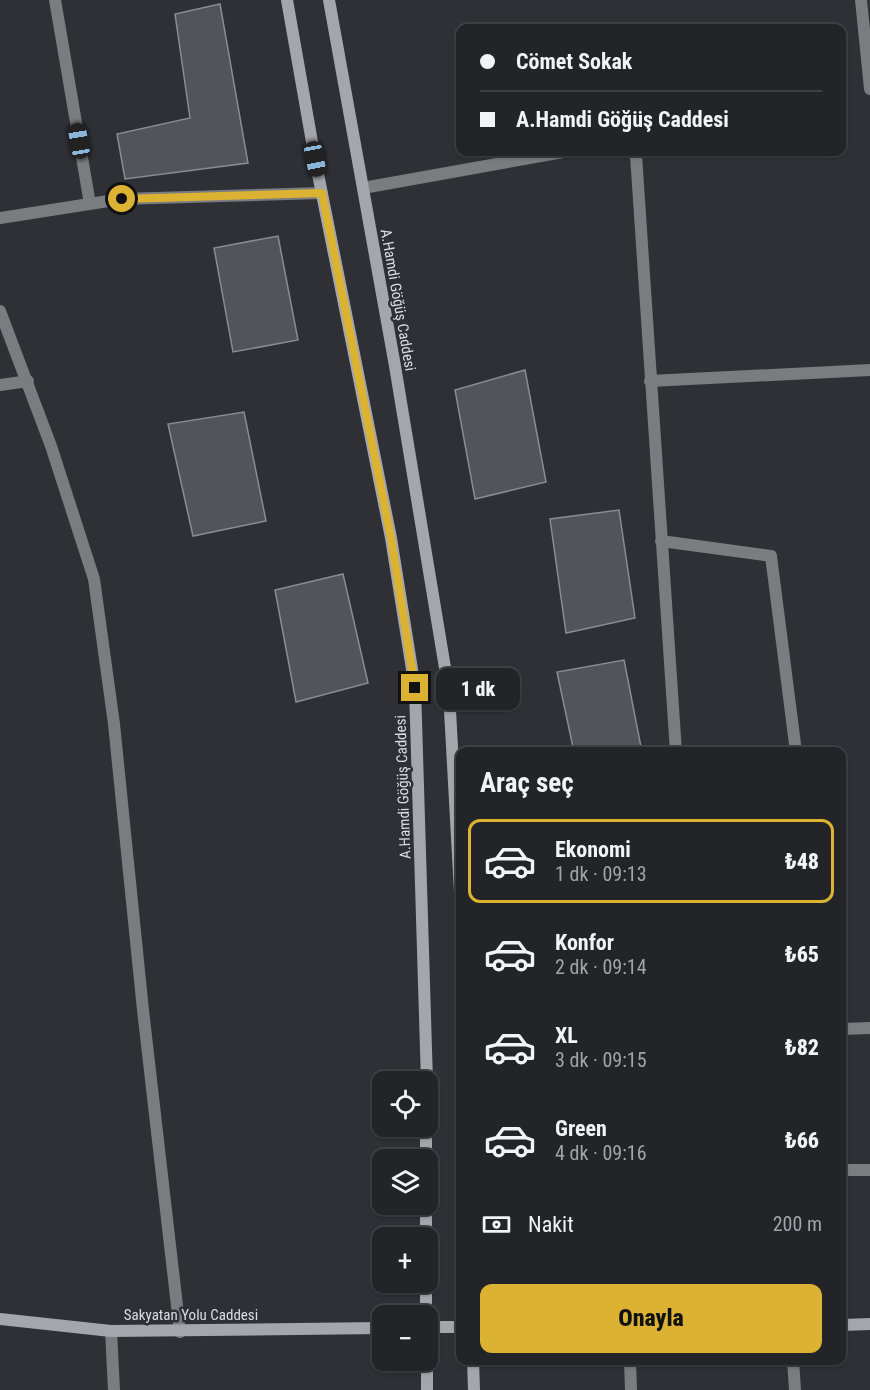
<!DOCTYPE html>
<html lang="tr">
<head>
<meta charset="utf-8">
<style>
	body { margin:0; font-family:"Roboto Condensed",sans-serif; background:#2e3034; color:#f1f3f6; height:100vh; display:flex; flex-direction:column; font-size:22px; white-space:nowrap }
	* { box-sizing:border-box; margin:0 }
	p { font-size:20px; color:#a2a4a8 }
	.icon { flex:none; width:33px; height:33px; fill:none; stroke:currentColor; stroke-width:2; stroke-linecap:round; stroke-linejoin:round }
	.map { position:relative; flex:1; overflow:hidden }
	.sheet { position:absolute; left:456px; top:747px; width:390px; height:618px; display:flex; flex-direction:column; background:#222428; border-radius:12px; box-shadow:0 2px 4px #0004,0 0 0 2px #3f4145 }
	.sheet>* { flex:none }
	.guide { position:absolute; left:456px; top:24px; width:390px; height:132px; border-radius:12px; box-shadow:0 2px 4px #0004,0 0 0 2px #3f4145; display:grid; align-content:center; height:132px; padding:0 24px; background:#222428 }
	.controls { position:absolute; left:372px; top:1071px; display:grid; gap:12px }
	.controls a { display:grid; place-items:center; width:66px; height:66px; border-radius:12px; background:#222428; box-shadow:0 2px 4px #0004,0 0 0 2px #3f4145; font-size:30px }
	.end { position:absolute; width:27px; height:27px; margin:-14px; border:8px solid #dcb233; background:#111; box-shadow:0 0 0 3px #111 }
	.from { border-radius:50% }
	.bubble { position:absolute; height:42px; border-radius:12px; background:#222428; box-shadow:0 2px 4px #0004,0 0 0 2px #3f4145; font-size:20px; font-weight:800; line-height:42px; text-align:center }
	.car { position:absolute; width:18px; height:36px; margin:-18px -9px; border-radius:8px; box-shadow:0 0 4px 2px #0007; background:linear-gradient(#222 24%,#8ab4d8 0 40%,#222 0 76%,#8ab4d8 0 86%,#222 0) }
	.guide b { display:flex; align-items:center; gap:21px; height:57px; font-size:22px }
	.guide b+b { border-top:2px solid #3f4145 }
	.guide i { width:15px; height:15px; background:#f1f3f6 }
	ul { padding:0; list-style:none }
	li { display:flex; align-items:center; gap:18px; height:84px; margin:0 12px 9px; padding:0 12px; border:3px solid transparent; border-radius:12px }
	li div { flex:1 }
	li b { display:block; font-size:22px }
	li em { font-style:normal; font-weight:800 }
	li.selected { border-color:#dcb233 }
	li>.icon { width:54px; height:54px; stroke-width:1.5 }
	h2 { padding:0 24px; font-size:27px; line-height:72px }
	.pay { display:flex; align-items:center; gap:15px; height:66px; padding:0 24px; font-size:22px }
	.pay p { margin-inline-start:auto }
	.primary-button { display:flex; gap:12px; margin-top:auto; padding:12px 24px }
	.primary-button a { flex:1; height:69px; border-radius:12px; background:#dcb233; color:#111; font-size:24px; font-weight:800; line-height:69px; text-align:center }
	.map>svg:first-child { display:block }
</style>
</head>
<body>
<div class="map">
<svg width="870" height="1390" viewBox="0 0 870 1390">
	<rect width="100%" height="100%" fill="#2e3036"/>
	<path fill="#52545a" stroke="#898c93" stroke-width="1.5" d="M 220,4 L 248,163 L 125,179 L 117,134 L 190,118 L 175,14 Z
		M 278,236 L 298,340 L 233,352 L 214,248 Z
		M 525,370 L 546,482 L 475,499 L 455,390 Z
		M 244,412 L 266,521 L 193,536 L 168,424 Z
		M 619,510 L 635,618 L 566,633 L 550,519 Z
		M 343,574 L 368,683 L 296,702 L 275,590 Z
		M 624,660 L 642,752 L 574,752 L 557,672 Z"/>
	<g fill="none" stroke-linecap="round" stroke-linejoin="round">
		<path stroke="#7b7c7f" stroke-width="12" d="M 55,0 L 90,204
			M 861,0 L 870,89
			M 630,152 L 636,155 L 676,752
			M 363,188 L 563,152
			M 0,218 L 121,199 L 322,193
			M 0,311 L 51,446 L 94,579 L 114,724 L 143,1010 L 180,1332
			M 650,381 L 870,370
			M 0,385 L 28,381
			M 661,541 L 771,556 L 796,752
			M 842,1029 L 870,1028
			M 842,1170 L 870,1170
			M 111,1331 L 114,1390
			M 630,1360 L 631,1390
			M 793,1360 L 795,1390"/>
		<path stroke="#a4a6ab" stroke-width="12" d="M 287,0 L 315,159 L 391,538 L 415,688 L 427,1082
			M 329,0 L 395,366 L 449,692 L 460,892
			M 426,1160 L 426,1126
			M 426,1238 L 426,1204
			M 426,1316 L 426,1282
			M 0,1319 L 111,1331 L 382,1328
			M 842,1325 L 870,1324
			M 428,1327 L 460,1327
			M 427,1360 L 427,1390
			M 473,1360 L 474,1390"/>
	</g>
	<g fill="none" stroke-linecap="round" stroke-linejoin="round">
		<path stroke="#dcb233" stroke-width="8" d="M 122,199 L 322,193 L 391,538 L 415,688"/>
	</g>
	<g text-anchor="middle" stroke-width="5" stroke-linejoin="round" paint-order="stroke">
		<g font-size="15" fill="#dcdde1" stroke="#2e3036">
			<text transform="translate(398 300) rotate(80)" y="5">A.Hamdi Göğüş Caddesi</text>
			<text transform="translate(403 787) rotate(-92)" y="5">A.Hamdi Göğüş Caddesi</text>
			<text x="191" y="1320">Sakyatan Yolu Caddesi</text>
		</g>
	</g>
</svg>
<div class="controls">
<a><svg class="icon" aria-label="locate" viewBox="0 0 24 24"><circle cx="12" cy="12" r="6"/><path d="M12 2v4M12 18v4M2 12h4M18 12h4"/></svg></a>
<a><svg class="icon" aria-label="layers" viewBox="0 0 24 24"><path d="M12 4l9 5-9 5-9-5zM3 14l9 5 9-5"/></svg></a>
<a>+</a>
<a>−</a>
</div>
<i class="end from" style="left:122px;top:199px"></i>
<i class="end" style="left:415px;top:688px"></i>
<div class="bubble" style="left:436px;top:668px;width:84px">1 dk</div>
<i class="car" style="left:79px;top:141px;rotate:350deg"></i>
<i class="car" style="left:315px;top:159px;rotate:169deg"></i>
<div class="guide">
<b><i class="from"></i>Cömet Sokak</b>
<b><i></i>A.Hamdi Göğüş Caddesi</b>
</div>
<section class="sheet">
<h2>Araç seç</h2>
<ul>
<li class="selected"><svg class="icon" aria-label="car" viewBox="0 0 24 24"><path d="M5 17H2v-5l4-1 3-4h7l3 4 3 1v5h-3M9 17h6M6 11h13"/><circle cx="7" cy="17" r="2"/><circle cx="17" cy="17" r="2"/></svg><div><b>Ekonomi</b><p>1 dk · 09:13</p></div><em>₺48</em></li>
<li><svg class="icon" aria-label="car" viewBox="0 0 24 24"><path d="M5 17H2v-5l4-1 3-4h7l3 4 3 1v5h-3M9 17h6M6 11h13"/><circle cx="7" cy="17" r="2"/><circle cx="17" cy="17" r="2"/></svg><div><b>Konfor</b><p>2 dk · 09:14</p></div><em>₺65</em></li>
<li><svg class="icon" aria-label="car" viewBox="0 0 24 24"><path d="M5 17H2v-5l4-1 3-4h7l3 4 3 1v5h-3M9 17h6M6 11h13"/><circle cx="7" cy="17" r="2"/><circle cx="17" cy="17" r="2"/></svg><div><b>XL</b><p>3 dk · 09:15</p></div><em>₺82</em></li>
<li><svg class="icon" aria-label="car" viewBox="0 0 24 24"><path d="M5 17H2v-5l4-1 3-4h7l3 4 3 1v5h-3M9 17h6M6 11h13"/><circle cx="7" cy="17" r="2"/><circle cx="17" cy="17" r="2"/></svg><div><b>Green</b><p>4 dk · 09:16</p></div><em>₺66</em></li>
</ul>
<div class="pay"><svg class="icon" aria-label="cash" viewBox="0 0 24 24"><path d="M3 7h18v10H3z"/><circle cx="12" cy="12" r="2"/></svg>Nakit<p>200 m</p></div>
<div class="primary-button"><a>Onayla</a></div>
</section>
</div>
</body>
</html>
